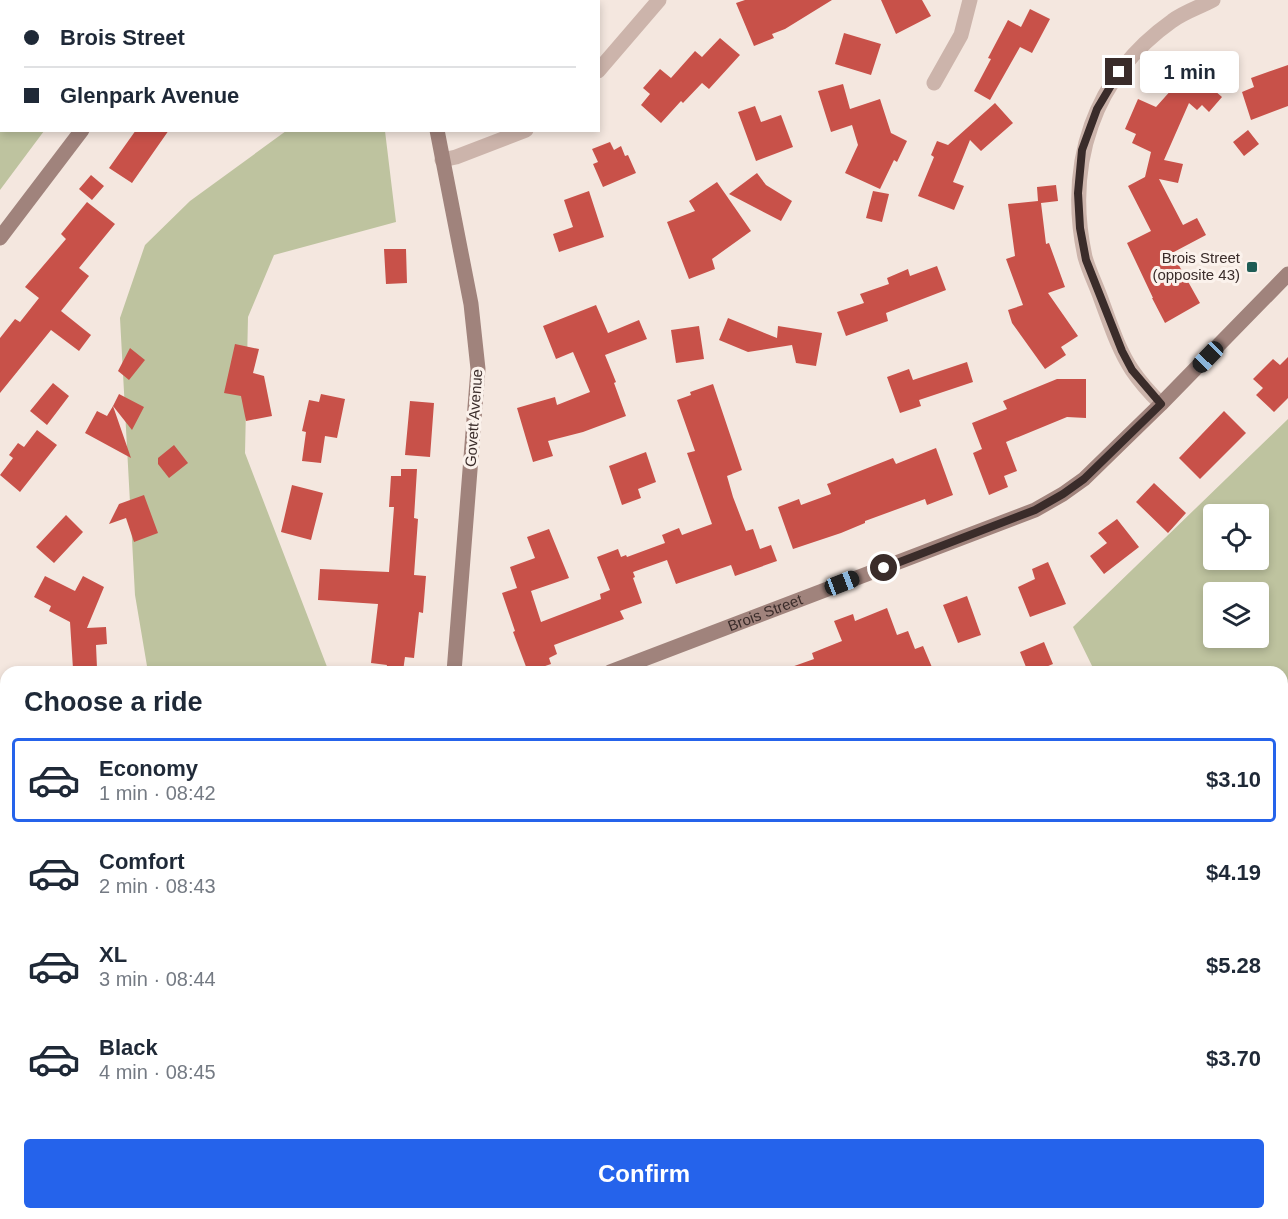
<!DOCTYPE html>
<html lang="en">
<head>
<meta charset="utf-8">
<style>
	body { margin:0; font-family:Arial,sans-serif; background:#f2f2f3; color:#1f2937; height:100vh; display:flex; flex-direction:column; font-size:22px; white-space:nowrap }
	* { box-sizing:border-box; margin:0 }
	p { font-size:20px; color:#747a83 }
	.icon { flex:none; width:33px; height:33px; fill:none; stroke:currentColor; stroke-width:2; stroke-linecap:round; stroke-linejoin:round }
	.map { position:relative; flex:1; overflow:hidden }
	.details { position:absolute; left:0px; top:666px; width:1288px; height:554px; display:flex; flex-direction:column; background:#fff; border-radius:18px 18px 0 0; box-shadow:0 3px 9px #0003 }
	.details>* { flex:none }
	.banner { position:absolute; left:0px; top:0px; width:600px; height:132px; box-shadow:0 3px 9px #0003; display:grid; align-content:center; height:132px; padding:0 24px; background:#fff }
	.fabs { position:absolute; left:1203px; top:504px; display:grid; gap:12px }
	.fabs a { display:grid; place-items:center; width:66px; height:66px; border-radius:6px; background:#fff; box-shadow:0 3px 9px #0003; font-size:30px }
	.end { position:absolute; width:27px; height:27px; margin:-14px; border:8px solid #3a2c2a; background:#fff; box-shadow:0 0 0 3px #fff }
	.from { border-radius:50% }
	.bubble { position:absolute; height:42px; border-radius:6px; background:#fff; box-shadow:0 3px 9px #0003; font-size:20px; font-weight:800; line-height:42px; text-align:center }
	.car { position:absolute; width:18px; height:36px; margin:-18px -9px; border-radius:8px; box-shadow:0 0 4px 2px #0007; background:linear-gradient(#222 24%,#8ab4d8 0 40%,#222 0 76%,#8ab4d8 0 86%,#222 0) }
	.banner b { display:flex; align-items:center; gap:21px; height:57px; font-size:22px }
	.banner b+b { border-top:2px solid #e0e1e3 }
	.banner i { width:15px; height:15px; background:#1f2937 }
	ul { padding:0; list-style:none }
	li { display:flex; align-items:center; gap:18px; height:84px; margin:0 12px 9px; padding:0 12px; border:3px solid transparent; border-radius:6px }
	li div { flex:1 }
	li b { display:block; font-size:22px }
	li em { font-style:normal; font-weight:800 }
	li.selected { border-color:#2563eb }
	li>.icon { width:54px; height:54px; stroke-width:1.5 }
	h2 { padding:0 24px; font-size:27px; line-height:72px }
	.action { display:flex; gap:12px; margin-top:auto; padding:12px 24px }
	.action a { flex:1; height:69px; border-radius:6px; background:#2563eb; color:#fff; font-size:24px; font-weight:800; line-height:69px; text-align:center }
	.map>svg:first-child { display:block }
</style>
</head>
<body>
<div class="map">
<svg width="1288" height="1219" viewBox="0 0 1288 1219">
	<rect width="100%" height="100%" fill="#f4e7df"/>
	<path fill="#bec39f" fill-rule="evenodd" d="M 0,59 L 2,130 L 44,131 L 0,190 Z
		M 286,131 L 385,131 L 396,222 L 274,255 L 248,317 L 245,453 L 329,672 L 148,672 L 135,595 L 120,318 L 145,245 L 190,201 Z
		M 1288,419 L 1288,1219 L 1147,1219 L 1147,1214 L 1282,1214 L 1282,672 L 1095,672 L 1073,627 ZM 1214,514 L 1258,514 L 1258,560 L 1214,560 ZM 1258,592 L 1258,638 L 1214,638 L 1214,592 Z
		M 173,1214 L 452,1214 L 452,1219 L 173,1219 Z"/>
	<path fill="#c85149" d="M 745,0 L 832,0 L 785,29 L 772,34 L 774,38 L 754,46 L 736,3 Z
		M 881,0 L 922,0 L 931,16 L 896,34 Z
		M 1030,9 L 1050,19 L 1032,53 L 1020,47 L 990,100 L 974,91 L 991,59 L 988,58 L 1008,20 L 1021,27 Z
		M 844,33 L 881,44 L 871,75 L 835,64 Z
		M 720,38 L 740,55 L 709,89 L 702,83 L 683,103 L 681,101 L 661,123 L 641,105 L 650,94 L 643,88 L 660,69 L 671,78 L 695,51 L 702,57 Z
		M 1288,65 L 1288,106 L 1251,120 L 1242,92 L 1254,87 L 1251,78 Z
		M 1190,69 L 1222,97 L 1209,112 L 1202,105 L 1197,110 L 1189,103 L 1164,160 L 1183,164 L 1178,183 L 1159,179 L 1183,225 L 1197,218 L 1206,235 L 1172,253 L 1200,303 L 1165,323 L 1152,298 L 1153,298 L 1127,243 L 1151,231 L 1128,186 L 1145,177 L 1151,152 L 1132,143 L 1136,134 L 1125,129 L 1138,99 L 1156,107 Z
		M 843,84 L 850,109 L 880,99 L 891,133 L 907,141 L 897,162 L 894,160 L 880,189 L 845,173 L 858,145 L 852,125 L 831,132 L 818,91 Z
		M 995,103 L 1013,123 L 981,151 L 970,140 L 953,182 L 964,186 L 954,210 L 918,196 L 934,157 L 931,155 L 937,141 L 948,145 Z
		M 755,106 L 761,122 L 781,115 L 793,147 L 756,161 L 738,112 Z
		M 136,130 L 169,130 L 132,183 L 109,168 Z
		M 1248,130 L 1259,144 L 1244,156 L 1233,142 Z
		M 610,142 L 614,150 L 621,146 L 625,156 L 628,155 L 636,173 L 603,187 L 593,164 L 598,162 L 592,149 Z
		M 757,173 L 766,185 L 792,201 L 781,221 L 729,194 Z
		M 91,175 L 104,186 L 92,200 L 79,189 Z
		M 717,182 L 751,231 L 712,259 L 715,269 L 689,279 L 667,222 L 695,211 L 689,201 Z
		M 1056,185 L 1058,201 L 1041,203 L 1046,244 L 1049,243 L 1065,287 L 1048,293 L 1078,336 L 1061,347 L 1066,355 L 1045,369 L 1012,323 L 1008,310 L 1023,305 L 1006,259 L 1015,256 L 1008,204 L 1038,201 L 1037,187 Z
		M 589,191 L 604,237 L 559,252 L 553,234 L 573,227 L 564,200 Z
		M 873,191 L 889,194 L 882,222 L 866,218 Z
		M 87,202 L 115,224 L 79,268 L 89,276 L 61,311 L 91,335 L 79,351 L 51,330 L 0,393 L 0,338 L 15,319 L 20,322 L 39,298 L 25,287 L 66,239 L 61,234 Z
		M 384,249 L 406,249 L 407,283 L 386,284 Z
		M 937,266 L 946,290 L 886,313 L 888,321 L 846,336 L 837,312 L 864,303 L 860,294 L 889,284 L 887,278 L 908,269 L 910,276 Z
		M 596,305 L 608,333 L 639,320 L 647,339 L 605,355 L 616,382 L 614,383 L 626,416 L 583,432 L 548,441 L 553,456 L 533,462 L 517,408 L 555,397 L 557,405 L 590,392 L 573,352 L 556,359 L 543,326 Z
		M 728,318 L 777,338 L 778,326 L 822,333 L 816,366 L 796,363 L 792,345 L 748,352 L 719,340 Z
		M 699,326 L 704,359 L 676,363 L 671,330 Z
		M 235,344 L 259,349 L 253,373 L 264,376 L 272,416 L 246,421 L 241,396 L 224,393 Z
		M 130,348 L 145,360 L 129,380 L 118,371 Z
		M 1288,357 L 1288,398 L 1274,412 L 1256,395 L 1263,388 L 1253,379 L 1273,359 L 1280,365 Z
		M 967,362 L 973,382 L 919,400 L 921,406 L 900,413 L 887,377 L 909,369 L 913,380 Z
		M 1057,379 L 1086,379 L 1086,418 L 1067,417 L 1006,442 L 1017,471 L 1004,476 L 1008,487 L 989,495 L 973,453 L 982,449 L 972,423 L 1007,409 L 1003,401 Z
		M 53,383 L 69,396 L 47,425 L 30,411 Z
		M 713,384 L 742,470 L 727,476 L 733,497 L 746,531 L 753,529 L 760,549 L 771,545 L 777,561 L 735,576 L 731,565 L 676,584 L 667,560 L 633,572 L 635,577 L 633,578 L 642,603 L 620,611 L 624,619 L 554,645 L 557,654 L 549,658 L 551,664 L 528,672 L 513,632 L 515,631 L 502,593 L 517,588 L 510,567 L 535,558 L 527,537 L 549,529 L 569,578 L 531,591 L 541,622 L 601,599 L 600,594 L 610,590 L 597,557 L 618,549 L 621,557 L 626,555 L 627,557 L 665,543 L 662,535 L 679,528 L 682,535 L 712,524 L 687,453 L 695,451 L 677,400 L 691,395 L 690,392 Z
		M 119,394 L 144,407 L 132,430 L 113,406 Z
		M 321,394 L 345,399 L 337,438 L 325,436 L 321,463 L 302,461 L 306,432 L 302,431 L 309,400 L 319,402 Z
		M 410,401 L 434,403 L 430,457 L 405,455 Z
		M 113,406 L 131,458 L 85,433 L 97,411 L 107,416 Z
		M 1224,411 L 1246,433 L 1200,479 L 1179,458 Z
		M 37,430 L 57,445 L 20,492 L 0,475 L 13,458 L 9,455 L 18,443 L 24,447 Z
		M 174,445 L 188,463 L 169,478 L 158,464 L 158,458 Z
		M 936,448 L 953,495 L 927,505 L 925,499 L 865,521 L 865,523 L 841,533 L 793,549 L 778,507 L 799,499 L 801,505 L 831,494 L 827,484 L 893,458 L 896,464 Z
		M 646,452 L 656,482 L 638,489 L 641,498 L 622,505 L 609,466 Z
		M 401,469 L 417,469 L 414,518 L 418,519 L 414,575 L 426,576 L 423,613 L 419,612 L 414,658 L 405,657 L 403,671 L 386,669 L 387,665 L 371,663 L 378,604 L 318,600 L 320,569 L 389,572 L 394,507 L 389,507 L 391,476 L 401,476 Z
		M 1154,483 L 1186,513 L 1168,533 L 1136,502 Z
		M 292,485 L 323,493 L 311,540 L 281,532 Z
		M 144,495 L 158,533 L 134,542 L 126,518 L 109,524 L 119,504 Z
		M 66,515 L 83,532 L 54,563 L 36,547 Z
		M 1117,519 L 1139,547 L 1104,574 L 1090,556 L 1107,543 L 1098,533 Z
		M 1048,562 L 1066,604 L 1030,617 L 1018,587 L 1035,579 L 1032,569 Z
		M 45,576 L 75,591 L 83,576 L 104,587 L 87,628 L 106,627 L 107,644 L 96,645 L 97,668 L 73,669 L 70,622 L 49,611 L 51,606 L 34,597 Z
		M 967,596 L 981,635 L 958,643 L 943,605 Z
		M 887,608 L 897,635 L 908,631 L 915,649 L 923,646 L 934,672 L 784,672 L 783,670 L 814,659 L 812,653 L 842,641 L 834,621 L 853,614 L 855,621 Z
		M 1044,642 L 1053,664 L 1034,672 L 1028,672 L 1020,652 Z"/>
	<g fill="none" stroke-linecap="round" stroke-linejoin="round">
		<path stroke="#ccb4ab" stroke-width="15" d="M 598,71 L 659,0
			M 934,83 L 961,35 L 970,0
			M 442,160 L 456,157 L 526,130
			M 1161,404 C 1151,394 1140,382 1132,370 C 1118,349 1110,323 1101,299 C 1096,285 1089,271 1085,257 C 1065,164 1093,77 1172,21 C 1184,12 1200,7 1213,0"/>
		<g stroke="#a0837c" stroke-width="15">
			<path d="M 413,0 L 414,2"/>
			<path d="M 169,2 L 171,0"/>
			<path d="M 437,130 L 471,304 L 478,369 L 454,672"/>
			<path d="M 0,238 L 82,130"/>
			<path id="s1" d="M 610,672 L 1035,510 L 1063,494 L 1084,479 L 1161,404 L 1288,274"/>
			<path d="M 0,908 L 6,905"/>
			<path d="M 646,1214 L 647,1219"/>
		</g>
	</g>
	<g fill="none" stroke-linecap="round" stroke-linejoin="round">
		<path stroke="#3a2c2a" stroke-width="8" d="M 884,568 L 1035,510 L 1063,494 L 1084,479 L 1161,404 L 1132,370 L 1122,351 L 1086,260 L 1080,228 L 1078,193 L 1082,150 L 1097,109 L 1119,72"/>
	</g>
	<rect fill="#1e5d56" stroke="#fbf2ec" stroke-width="2" x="1246" y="261" width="12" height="12" rx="3"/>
	<g text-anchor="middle" stroke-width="6" stroke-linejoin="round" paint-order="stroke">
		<g font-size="15" fill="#3a2c2a" stroke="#fbf2ec" text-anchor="end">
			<text x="1240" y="263">Brois Street<tspan x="1240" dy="17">(opposite 43)</tspan></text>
		</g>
		<g font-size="15" fill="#3a2c2a" stroke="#fbf2ec">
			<text transform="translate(474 418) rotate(-86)" y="5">Govett Avenue</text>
			<text dy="5" stroke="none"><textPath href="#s1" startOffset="166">Brois Street</textPath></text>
		</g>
	</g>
</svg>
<div class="fabs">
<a><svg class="icon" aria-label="locate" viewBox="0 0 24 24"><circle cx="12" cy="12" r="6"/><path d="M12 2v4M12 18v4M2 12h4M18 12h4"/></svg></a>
<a><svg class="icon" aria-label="layers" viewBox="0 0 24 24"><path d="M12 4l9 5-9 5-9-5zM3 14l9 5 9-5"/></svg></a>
</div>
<i class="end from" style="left:884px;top:568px"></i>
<i class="end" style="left:1119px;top:72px"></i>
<div class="bubble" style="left:1140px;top:51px;width:99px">1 min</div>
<i class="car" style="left:1208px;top:357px;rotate:224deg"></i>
<i class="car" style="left:842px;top:583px;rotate:69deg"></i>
<div class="banner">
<b><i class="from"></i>Brois Street</b>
<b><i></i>Glenpark Avenue</b>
</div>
<section class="details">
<h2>Choose a ride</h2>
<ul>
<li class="selected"><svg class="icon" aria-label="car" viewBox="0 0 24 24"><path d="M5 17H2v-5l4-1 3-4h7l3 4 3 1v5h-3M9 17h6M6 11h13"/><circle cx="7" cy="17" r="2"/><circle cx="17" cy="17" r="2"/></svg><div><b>Economy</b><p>1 min · 08:42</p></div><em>$3.10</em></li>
<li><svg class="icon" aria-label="car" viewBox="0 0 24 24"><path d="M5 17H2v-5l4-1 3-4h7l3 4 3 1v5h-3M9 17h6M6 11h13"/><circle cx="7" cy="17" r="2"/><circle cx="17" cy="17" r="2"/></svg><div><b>Comfort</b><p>2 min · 08:43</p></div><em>$4.19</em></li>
<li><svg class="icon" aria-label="car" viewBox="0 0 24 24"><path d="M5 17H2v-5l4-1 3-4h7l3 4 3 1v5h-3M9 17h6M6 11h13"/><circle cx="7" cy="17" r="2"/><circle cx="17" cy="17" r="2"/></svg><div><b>XL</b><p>3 min · 08:44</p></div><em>$5.28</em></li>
<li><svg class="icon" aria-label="car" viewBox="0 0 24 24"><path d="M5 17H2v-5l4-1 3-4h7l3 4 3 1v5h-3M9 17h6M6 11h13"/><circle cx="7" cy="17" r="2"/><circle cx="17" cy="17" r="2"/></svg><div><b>Black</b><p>4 min · 08:45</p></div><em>$3.70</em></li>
</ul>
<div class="action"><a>Confirm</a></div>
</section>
</div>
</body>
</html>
